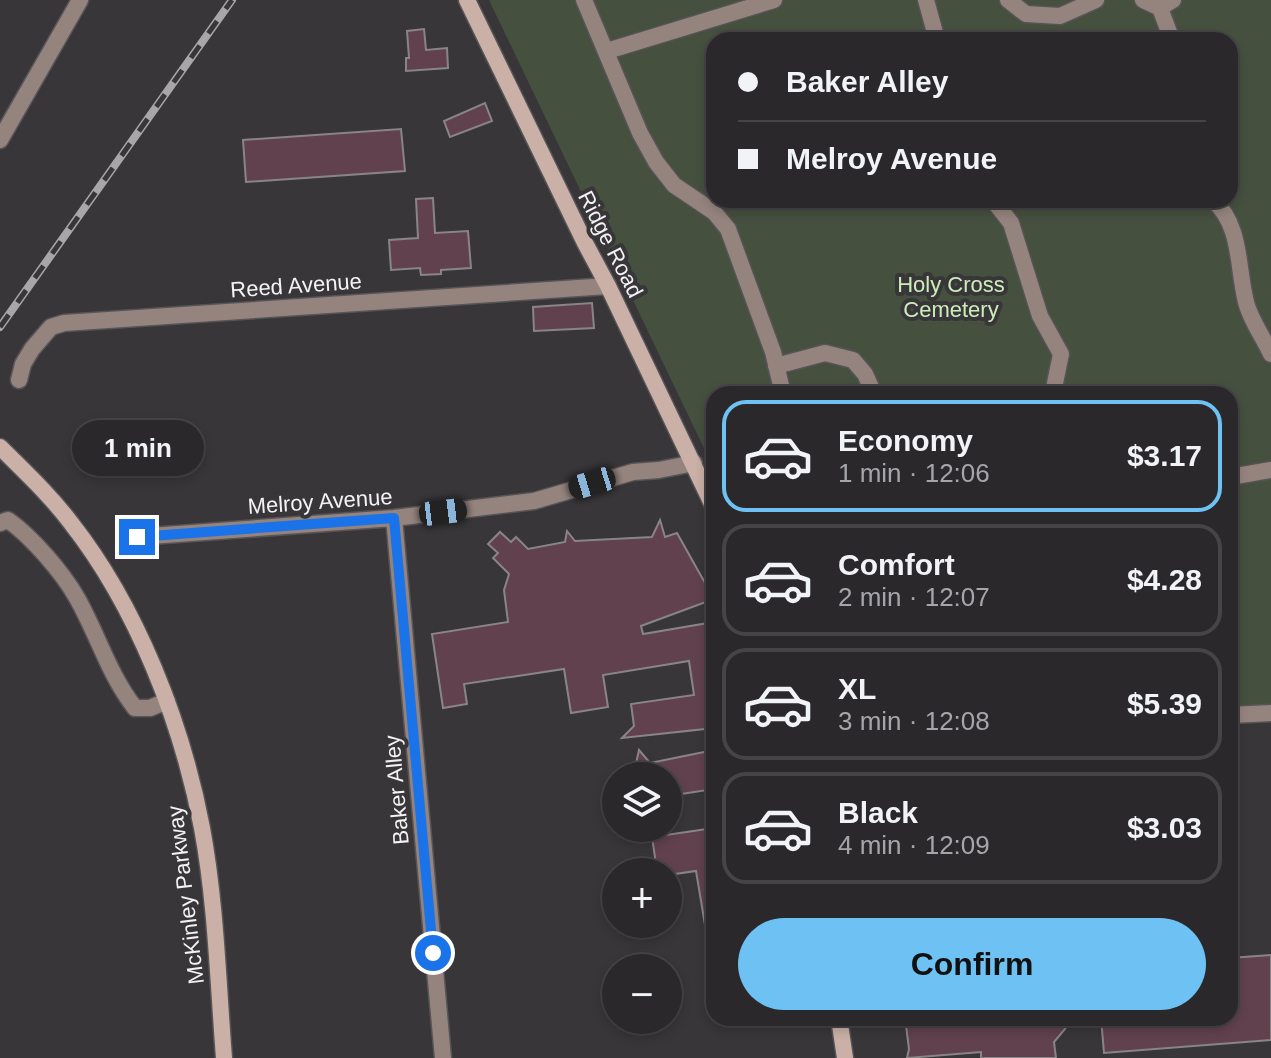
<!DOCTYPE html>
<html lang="en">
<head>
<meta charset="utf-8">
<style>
	body { margin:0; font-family:Arial,sans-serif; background:#323033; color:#f1f3f6; height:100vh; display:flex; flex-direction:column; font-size:30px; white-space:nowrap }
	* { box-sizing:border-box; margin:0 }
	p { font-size:26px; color:#a5a6a9 }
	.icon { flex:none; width:44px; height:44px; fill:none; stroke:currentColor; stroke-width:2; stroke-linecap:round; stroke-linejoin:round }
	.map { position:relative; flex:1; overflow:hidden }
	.sheet { position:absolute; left:706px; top:386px; width:532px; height:640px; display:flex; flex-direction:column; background:#2a282b; border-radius:24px; box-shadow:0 4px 12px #0003,0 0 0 2px #464447 }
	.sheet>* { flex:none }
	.hud { position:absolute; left:706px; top:32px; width:532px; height:176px; border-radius:24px; box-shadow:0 4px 12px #0003,0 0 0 2px #464447; display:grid; align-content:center; height:176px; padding:0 32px; background:#2a282b }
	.tools { position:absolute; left:602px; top:762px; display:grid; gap:16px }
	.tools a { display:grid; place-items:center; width:80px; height:80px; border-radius:50%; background:#2a282b; box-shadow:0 4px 12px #0003,0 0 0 2px #464447; font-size:40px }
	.end { position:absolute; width:36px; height:36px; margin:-18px; border:10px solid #1a73e8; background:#fff; box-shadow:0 0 0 4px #fff }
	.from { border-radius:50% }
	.bubble { position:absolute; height:56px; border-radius:28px; background:#2a282b; box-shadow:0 4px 12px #0003,0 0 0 2px #464447; font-size:26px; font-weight:700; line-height:56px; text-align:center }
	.car { position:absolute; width:24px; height:48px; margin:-24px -12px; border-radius:10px; box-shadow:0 0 6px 2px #0007; background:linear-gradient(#222 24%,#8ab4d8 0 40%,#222 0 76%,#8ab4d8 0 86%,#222 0) }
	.hud b { display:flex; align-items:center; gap:28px; height:76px; font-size:30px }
	.hud b+b { border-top:2px solid #464447 }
	.hud i { width:20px; height:20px; background:#f1f3f6 }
	ul { padding:14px 0 0; list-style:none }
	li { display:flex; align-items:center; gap:24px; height:112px; margin:0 16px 12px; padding:0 16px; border:4px solid #464447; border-radius:24px }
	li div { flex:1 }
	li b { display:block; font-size:30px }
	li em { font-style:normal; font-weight:700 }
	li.selected { border-color:#6ec2f3 }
	li>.icon { width:72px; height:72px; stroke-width:1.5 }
	.cta { display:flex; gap:16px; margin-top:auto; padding:16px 32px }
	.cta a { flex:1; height:92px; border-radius:48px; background:#6ec2f3; color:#111; font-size:32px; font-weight:700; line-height:92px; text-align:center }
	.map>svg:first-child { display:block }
</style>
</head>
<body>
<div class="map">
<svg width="1271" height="1058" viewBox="0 0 1271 1058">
	<rect width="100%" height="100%" fill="#383639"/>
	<path fill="#46503f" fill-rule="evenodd" d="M 489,0 L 1271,0 L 1271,716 L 1230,720 L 1230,394 L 714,394 L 714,469 ZM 714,40 L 1230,40 L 1230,200 L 714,200 Z"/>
	<path fill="#61414e" stroke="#898586" stroke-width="2" d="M 424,29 L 426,50 L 447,48 L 448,68 L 406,71 L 406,58 L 409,58 L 407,31 Z
		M 485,103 L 492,121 L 450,137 L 444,121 Z
		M 401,129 L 405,171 L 246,182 L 243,140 Z
		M 433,198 L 435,233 L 468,231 L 471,268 L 441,270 L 441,274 L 421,275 L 420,268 L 391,270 L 389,240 L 418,238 L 416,199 Z
		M 592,303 L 594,328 L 534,331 L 533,307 Z
		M 660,520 L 665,537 L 677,533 L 714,599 L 641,626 L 643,634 L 714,622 L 714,728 L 622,738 L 634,726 L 631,704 L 694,695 L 689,661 L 603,675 L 608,707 L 571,713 L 564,669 L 464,684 L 467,704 L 443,708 L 432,634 L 508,622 L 504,590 L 509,574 L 493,558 L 498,553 L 488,544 L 500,532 L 511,542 L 516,537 L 528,549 L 565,542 L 567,531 L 575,541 L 652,537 Z
		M 639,750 L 650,763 L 714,750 L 714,789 L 668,796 L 668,776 L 644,776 L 635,768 Z
		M 714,828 L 714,936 L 707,937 L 696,871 L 668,875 L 668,872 L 651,872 L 656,864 L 652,837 Z
		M 1271,955 L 1271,1040 L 1104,1053 L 1101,1018 L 1230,1018 L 1230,958 Z
		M 905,1018 L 1070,1018 L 1065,1029 L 1054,1042 L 1056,1058 L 981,1058 L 981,1052 L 907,1058 L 909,1049 Z"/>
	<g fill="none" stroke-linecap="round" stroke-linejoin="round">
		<g stroke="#565457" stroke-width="19">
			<path id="street" d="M 584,0 L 640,133 L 656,162 L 674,185 L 714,212 L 728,229 L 773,352 L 783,394
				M 926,0 L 937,40
				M 1008,0 L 1026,14 L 1060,16 L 1096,0
				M 1143,0 L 1160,8 L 1173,0
				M 1160,8 L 1172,40
				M 607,51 L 774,0
				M 0,140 L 80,0
				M 993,200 L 1011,223 L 1040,316 L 1061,354 L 1054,388 L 1051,394
				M 1213,200 C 1242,226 1237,267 1246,302 C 1250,319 1263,337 1271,354
				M 776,366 L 825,353 L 853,360 L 865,374 L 874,394
				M 19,380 L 23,364 L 32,349 L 51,327 L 64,323 L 608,286
				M 1230,477 L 1271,470
				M 394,518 L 443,1058
				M 0,523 L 8,520 C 32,537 63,573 77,598 C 98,635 109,675 135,708 L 150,708 L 167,701
				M 137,537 L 394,518 L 534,501 L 633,472 L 659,470 L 694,463
				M 1230,715 L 1271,713"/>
		</g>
		<g stroke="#565457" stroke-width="19">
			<path id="secondary" d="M 467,0 L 585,243 L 608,286 L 714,508
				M 0,447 C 25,472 50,495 71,523 C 137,607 182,723 202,828 C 216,903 218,982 224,1058
				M 839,1018 L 845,1058"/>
		</g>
		<use href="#street" stroke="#95847e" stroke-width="16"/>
		<use href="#secondary" stroke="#cab0a6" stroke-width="16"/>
		<g stroke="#a8a6a9" stroke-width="8">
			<path id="rail" d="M 0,327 L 232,0"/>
		</g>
		<use href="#rail" stroke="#383639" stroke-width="5" stroke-dasharray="15" stroke-linecap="butt"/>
	</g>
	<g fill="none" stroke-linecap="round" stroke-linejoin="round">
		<path stroke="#1a73e8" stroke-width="10" d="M 137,537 L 394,518 L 433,953"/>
	</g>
	<g text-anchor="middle" stroke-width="8" stroke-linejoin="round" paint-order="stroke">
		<g font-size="22" fill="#f3f2f4" stroke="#383639">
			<text transform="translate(611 244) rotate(63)" y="8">Ridge Road</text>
			<text transform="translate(296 285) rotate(-4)" y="8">Reed Avenue</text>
			<text transform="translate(320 501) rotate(-4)" y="8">Melroy Avenue</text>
			<text transform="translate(396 790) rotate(-95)" y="8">Baker Alley</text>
			<text transform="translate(185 895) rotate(-97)" y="8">McKinley Parkway</text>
		</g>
		<g font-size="22" fill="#cdedb8" stroke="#383639">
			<text x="951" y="292">Holy Cross<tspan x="951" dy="25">Cemetery</tspan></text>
		</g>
	</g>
</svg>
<div class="tools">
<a><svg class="icon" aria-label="layers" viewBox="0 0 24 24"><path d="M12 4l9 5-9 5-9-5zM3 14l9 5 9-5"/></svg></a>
<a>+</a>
<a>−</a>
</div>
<i class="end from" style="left:433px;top:953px"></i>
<i class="end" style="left:137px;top:537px"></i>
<div class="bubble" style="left:72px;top:420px;width:132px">1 min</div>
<i class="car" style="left:592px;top:483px;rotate:253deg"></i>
<i class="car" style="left:443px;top:512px;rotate:83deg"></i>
<div class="hud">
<b><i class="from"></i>Baker Alley</b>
<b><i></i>Melroy Avenue</b>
</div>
<section class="sheet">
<ul>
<li class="selected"><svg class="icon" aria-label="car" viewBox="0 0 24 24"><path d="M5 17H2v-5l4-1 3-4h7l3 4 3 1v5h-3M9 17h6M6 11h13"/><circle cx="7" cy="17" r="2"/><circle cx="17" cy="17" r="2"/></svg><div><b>Economy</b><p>1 min · 12:06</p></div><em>$3.17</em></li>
<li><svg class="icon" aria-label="car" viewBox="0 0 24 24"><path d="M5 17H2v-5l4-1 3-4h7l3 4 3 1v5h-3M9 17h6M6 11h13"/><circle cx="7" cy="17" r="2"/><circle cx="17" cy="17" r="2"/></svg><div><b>Comfort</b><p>2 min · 12:07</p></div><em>$4.28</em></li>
<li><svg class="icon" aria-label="car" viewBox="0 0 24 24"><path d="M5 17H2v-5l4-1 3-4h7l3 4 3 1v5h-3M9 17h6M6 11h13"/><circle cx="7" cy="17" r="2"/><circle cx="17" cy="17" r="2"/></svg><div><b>XL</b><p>3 min · 12:08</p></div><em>$5.39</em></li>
<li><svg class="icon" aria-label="car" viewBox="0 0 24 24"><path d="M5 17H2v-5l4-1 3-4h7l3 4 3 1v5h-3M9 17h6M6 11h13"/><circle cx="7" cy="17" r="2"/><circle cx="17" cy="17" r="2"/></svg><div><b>Black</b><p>4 min · 12:09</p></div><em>$3.03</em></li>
</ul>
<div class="cta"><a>Confirm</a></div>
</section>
</div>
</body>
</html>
